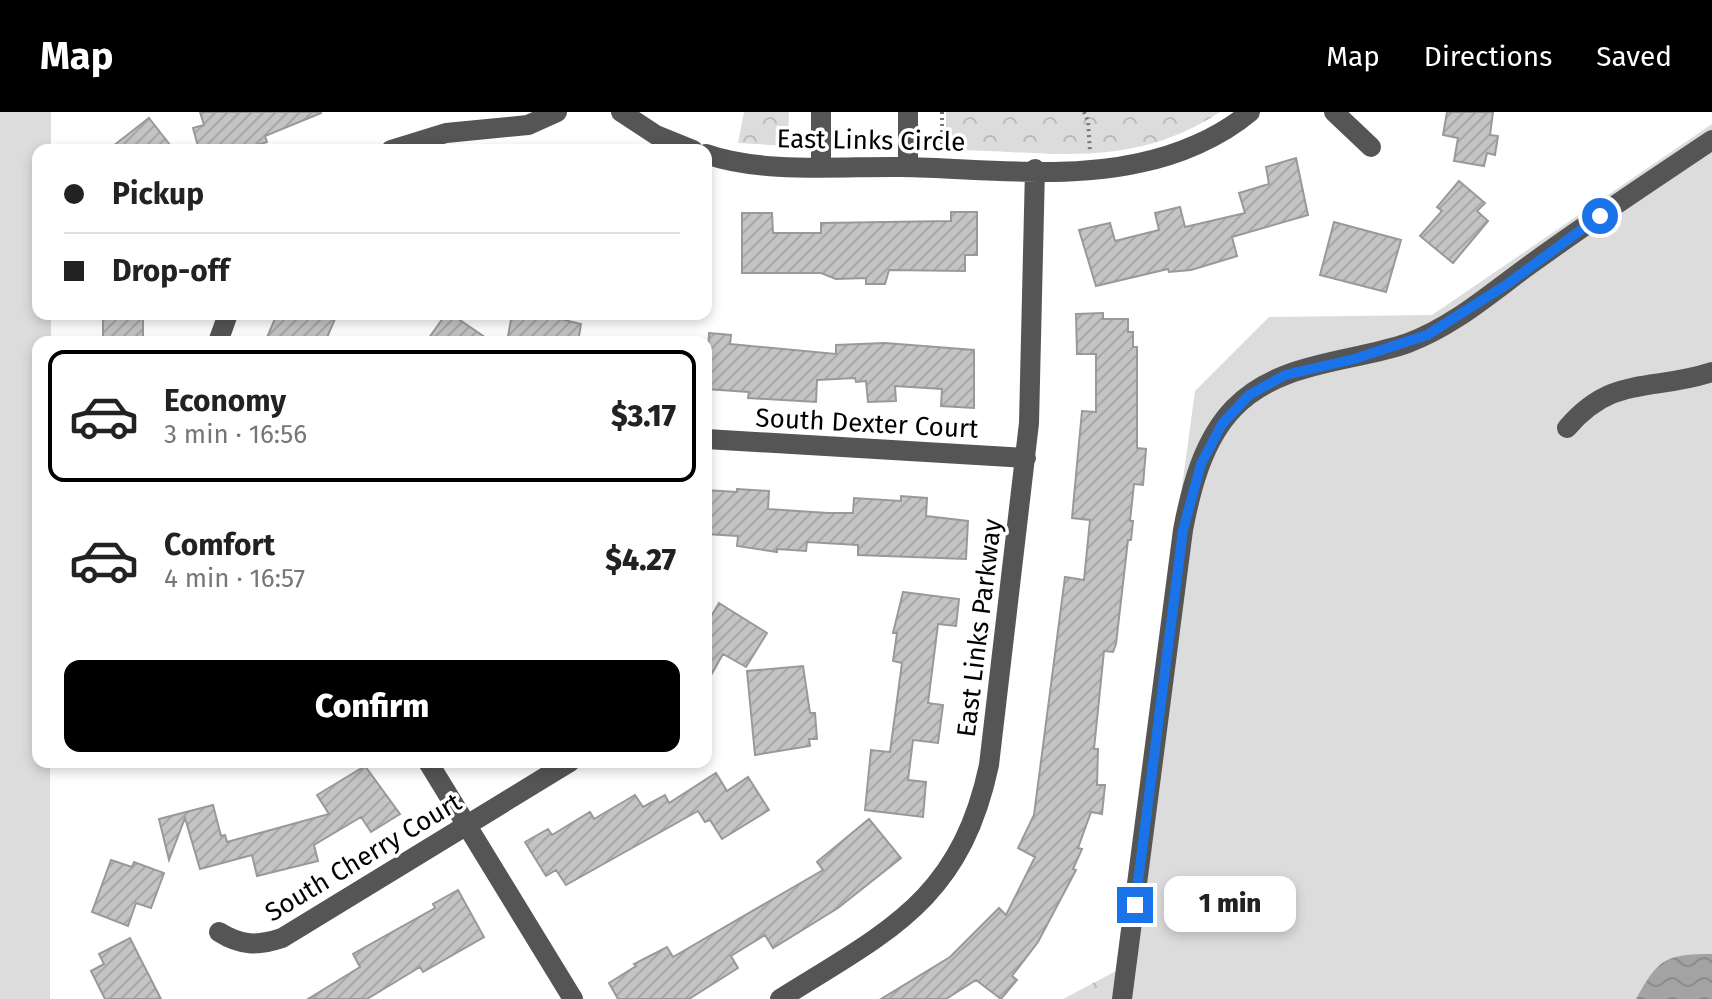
<!DOCTYPE html>
<html lang="en">
<head>
<meta charset="utf-8">
<style>
	body { margin:0; font-family:"Fira Sans",sans-serif; background:#f2f2f2; color:#222; height:100vh; display:flex; flex-direction:column; font-size:30px; white-space:nowrap }
	* { box-sizing:border-box; margin:0 }
	p { font-size:26px; color:#767676 }
	.icon { flex:none; width:44px; height:44px; fill:none; stroke:currentColor; stroke-width:2; stroke-linecap:round; stroke-linejoin:round }
	.map { position:relative; flex:1; overflow:hidden }
	.drawer { position:absolute; left:32px; top:224px; width:680px; height:432px; display:flex; flex-direction:column; background:#fff; border-radius:16px; box-shadow:0 4px 12px #0003 }
	.drawer>* { flex:none }
	.top-card { position:absolute; left:32px; top:32px; width:680px; height:176px; border-radius:16px; box-shadow:0 4px 12px #0003; display:grid; align-content:center; height:176px; padding:0 32px; background:#fff }
	.end { position:absolute; width:36px; height:36px; margin:-18px; border:10px solid #1a73e8; background:#fff; box-shadow:0 0 0 4px #fff }
	.from { border-radius:50% }
	.bubble { position:absolute; height:56px; border-radius:16px; background:#fff; box-shadow:0 4px 12px #0003; font-size:26px; font-weight:800; line-height:56px; text-align:center }
	.top-card b { display:flex; align-items:center; gap:28px; height:76px; font-size:30px }
	.top-card b+b { border-top:2px solid #e0e0e0 }
	.top-card i { width:20px; height:20px; background:#222 }
	ul { padding:14px 0 0; list-style:none }
	li { display:flex; align-items:center; gap:24px; height:132px; margin:0 16px 12px; padding:0 16px; border:4px solid transparent; border-radius:16px }
	li div { flex:1 }
	li b { display:block; font-size:30px }
	li em { font-style:normal; font-weight:800 }
	li.current { border-color:#000 }
	li>.icon { width:72px; height:72px; stroke-width:1.5 }
	.cta { display:flex; gap:16px; margin-top:auto; padding:16px 32px }
	.cta a { flex:1; height:92px; border-radius:16px; background:#000; color:#fff; font-size:32px; font-weight:800; line-height:92px; text-align:center }
	header { display:flex; align-items:center; gap:48px; box-sizing:border-box; height:112px; padding:0 40px; background:#000; color:#fff }
	header strong { font-size:38px }
	nav { display:flex; gap:44px; margin-inline-start:auto; font-size:28px }
	.map>svg:first-child { display:block }
</style>
</head>
<body>
<header>
<strong>Map</strong>
<nav><a>Map</a><a>Directions</a><a>Saved</a></nav>
</header>
<div class="map">
<svg width="1712" height="887" viewBox="0 0 1712 887">
	<defs>
		<pattern id="park-crowns" width="20" height="18" patternUnits="userSpaceOnUse" patternTransform="scale(2)"><rect width="20" height="18" fill="#dcdcdc"/><path d="M2 6a3 3 0 1 1 6 0M12 15a3 3 0 1 1 6 0" fill="none" stroke="#bbb"/></pattern>
		<pattern id="water-waves" width="16" height="10" patternUnits="userSpaceOnUse" patternTransform="scale(2)"><rect width="16" height="10" fill="#a3a3a3"/><path d="M0 5q4-4 8 0t8 0" fill="none" stroke="#8b8b8b"/></pattern>
		<pattern id="building-hatch" width="6" height="6" patternUnits="userSpaceOnUse" patternTransform="scale(2)"><rect width="6" height="6" fill="#c4c4c4"/><path d="M-1 1l2-2M0 6l6-6M5 7l2-2" fill="none" stroke="#a7a7a7"/></pattern>
	</defs>
	<rect width="100%" height="100%" fill="#fff"/>
	<path fill="#dcdcdc" d="M 0,0 L 51,0 L 51,38 L 38,38 L 38,202 L 51,202 L 51,230 L 38,230 L 38,650 L 50,650 L 50,887 L 0,887 Z
		M 1712,12 L 1712,887 L 1112,887 L 1195,279 L 1269,205 L 1432,203 Z"/>
	<path fill="url(#park-crowns)" d="M 744,0 L 789,0 L 788,34 L 738,31 Z
		M 946,0 L 1220,0 C 1128,60 1048,38 946,38 Z
		M 1116,859 L 1112,887 L 1063,887 Z"/>
	<path fill="url(#water-waves)" d="M 1712,842 L 1712,887 L 1636,887 C 1658,847 1665,842 1712,842 Z"/>
	<path fill="url(#building-hatch)" stroke="#999" stroke-width="2" d="M 200,0 L 321,0 L 321,1 L 265,24 L 267,30 L 240,38 L 199,38 L 193,16 L 204,13 Z
		M 1447,0 L 1493,0 L 1490,23 L 1498,24 L 1495,43 L 1487,41 L 1484,54 L 1454,49 L 1458,26 L 1443,23 Z
		M 149,6 L 174,38 L 108,38 Z
		M 1296,46 L 1308,103 L 1232,125 L 1237,144 L 1234,145 L 1191,158 L 1169,160 L 1168,157 L 1096,174 L 1079,118 L 1110,111 L 1115,129 L 1159,118 L 1155,101 L 1180,95 L 1185,115 L 1245,101 L 1239,81 L 1269,72 L 1266,55 Z
		M 1459,69 L 1485,91 L 1477,99 L 1488,109 L 1453,151 L 1420,124 L 1442,99 L 1437,95 Z
		M 951,100 L 977,100 L 977,143 L 965,143 L 965,159 L 889,158 L 885,172 L 866,172 L 866,166 L 836,167 L 821,161 L 742,161 L 742,101 L 772,101 L 773,121 L 821,121 L 821,111 L 951,109 Z
		M 1334,110 L 1401,128 L 1386,180 L 1320,163 Z
		M 1103,201 L 1103,207 L 1128,207 L 1128,220 L 1133,220 L 1133,235 L 1137,235 L 1137,336 L 1146,337 L 1143,373 L 1134,372 L 1130,409 L 1133,409 L 1131,428 L 1128,428 L 1116,532 L 1113,540 L 1104,539 L 1094,637 L 1098,637 L 1097,673 L 1105,673 L 1102,702 L 1091,700 L 1078,736 L 1082,737 L 1073,757 L 1076,758 L 1038,830 L 1012,864 L 1017,868 L 1001,887 L 976,868 L 946,887 L 881,887 L 950,845 L 999,796 L 1006,803 L 1035,745 L 1018,736 L 1034,703 L 1065,465 L 1084,468 L 1090,408 L 1072,406 L 1082,299 L 1096,300 L 1096,242 L 1077,242 L 1076,202 Z
		M 103,202 L 143,202 L 143,230 L 103,230 Z
		M 277,202 L 323,202 L 335,207 L 325,230 L 265,230 Z
		M 446,202 L 451,202 L 492,230 L 426,230 Z
		M 512,202 L 561,202 L 560,207 L 581,212 L 578,230 L 507,230 Z
		M 709,221 L 731,223 L 730,232 L 836,242 L 836,233 L 885,231 L 974,238 L 974,296 L 941,294 L 942,277 L 895,274 L 896,289 L 868,290 L 866,269 L 856,270 L 855,266 L 817,268 L 816,290 L 748,286 L 749,280 L 706,277 Z
		M 737,377 L 769,379 L 768,397 L 828,401 L 853,401 L 854,386 L 901,389 L 901,384 L 927,386 L 926,404 L 968,409 L 966,447 L 858,443 L 858,433 L 807,430 L 806,439 L 777,437 L 777,440 L 737,434 L 738,424 L 706,422 L 706,378 L 737,380 Z
		M 903,480 L 959,487 L 956,514 L 938,512 L 928,591 L 943,593 L 938,631 L 913,628 L 908,668 L 926,670 L 923,705 L 865,698 L 871,638 L 890,640 L 902,551 L 893,549 L 897,521 L 893,521 Z
		M 719,491 L 767,521 L 746,555 L 723,542 L 706,572 L 706,513 Z
		M 803,554 L 810,601 L 815,601 L 817,627 L 809,627 L 810,634 L 755,643 L 747,559 Z
		M 365,654 L 400,702 L 371,720 L 361,705 L 314,733 L 318,749 L 257,764 L 252,743 L 200,757 L 185,706 L 169,748 L 159,707 L 213,693 L 221,724 L 225,723 L 227,730 L 329,702 L 317,683 Z
		M 716,661 L 727,679 L 748,665 L 769,698 L 722,727 L 710,708 L 705,710 L 698,699 L 566,773 L 556,758 L 546,764 L 525,730 L 548,717 L 552,723 L 590,700 L 594,707 L 635,683 L 643,695 L 665,683 L 669,691 Z
		M 869,707 L 901,746 L 838,796 L 773,836 L 765,823 L 731,844 L 738,856 L 689,887 L 618,887 L 609,871 L 636,854 L 634,852 L 667,835 L 673,845 L 823,758 L 817,750 Z
		M 111,748 L 132,755 L 134,750 L 164,761 L 151,796 L 136,791 L 128,814 L 92,800 Z
		M 458,778 L 484,825 L 423,860 L 420,855 L 367,887 L 308,887 L 360,855 L 353,842 L 435,796 L 433,792 Z
		M 130,826 L 139,844 L 161,887 L 105,887 L 91,859 L 104,852 L 99,842 Z"/>
	<g fill="none" stroke-linecap="round" stroke-linejoin="round">
		<path stroke="#777" stroke-width="4" stroke-dasharray="2 4" stroke-linecap="butt" d="M 942,0 L 942,36
			M 1084,0 L 1088,9 L 1090,39"/>
		<path stroke="#555" stroke-width="20" d="M 621,0 L 656,23 L 693,38
			M 821,0 L 821,54
			M 908,0 L 908,55
			M 1334,0 L 1371,35
			M 391,38 L 446,21 L 528,13 L 557,0
			M 706,42 C 762,62 842,54 901,55 C 978,56 1063,68 1139,51 C 1178,43 1219,26 1250,0
			M 218,230 L 228,202
			M 1567,316 C 1613,262 1652,280 1712,260
			M 706,327 L 1026,346
			M 428,650 L 573,887
			M 219,820 C 241,834 258,834 282,826 L 570,650
			M 780,887 C 888,819 960,789 989,653 L 1029,311 L 1035,57
			M 1122,887 L 1183,418 C 1191,376 1203,328 1234,296 C 1279,249 1351,251 1408,231 C 1454,214 1492,180 1531,152 C 1590,109 1651,69 1712,28"/>
	</g>
	<g fill="none" stroke-linecap="round" stroke-linejoin="round">
		<path stroke="#1a73e8" stroke-width="10" d="M 1135,793 L 1183,418 L 1201,352 L 1222,312 L 1249,283 L 1285,263 L 1354,247 L 1427,223 L 1506,173 L 1600,104"/>
	</g>
	<g text-anchor="middle" stroke-width="7" stroke-linejoin="round" paint-order="stroke">
		<g font-size="26" fill="#000" stroke="#fff">
			<text transform="translate(871 28) rotate(1)" y="9">East Links Circle</text>
			<text transform="translate(867 311) rotate(3)" y="9">South Dexter Court</text>
			<text transform="translate(979 516) rotate(-83)" y="9">East Links Parkway</text>
			<text transform="translate(363 745) rotate(-31)" y="9">South Cherry Court</text>
		</g>
	</g>
</svg>
<i class="end from" style="left:1600px;top:104px"></i>
<i class="end" style="left:1135px;top:793px"></i>
<div class="bubble" style="left:1164px;top:764px;width:132px">1 min</div>
<div class="top-card">
<b><i class="from"></i>Pickup</b>
<b><i></i>Drop-off</b>
</div>
<section class="drawer">
<ul>
<li class="current"><svg class="icon" aria-label="car" viewBox="0 0 24 24"><path d="M5 17H2v-5l4-1 3-4h7l3 4 3 1v5h-3M9 17h6M6 11h13"/><circle cx="7" cy="17" r="2"/><circle cx="17" cy="17" r="2"/></svg><div><b>Economy</b><p>3 min · 16:56</p></div><em>$3.17</em></li>
<li><svg class="icon" aria-label="car" viewBox="0 0 24 24"><path d="M5 17H2v-5l4-1 3-4h7l3 4 3 1v5h-3M9 17h6M6 11h13"/><circle cx="7" cy="17" r="2"/><circle cx="17" cy="17" r="2"/></svg><div><b>Comfort</b><p>4 min · 16:57</p></div><em>$4.27</em></li>
</ul>
<div class="cta"><a>Confirm</a></div>
</section>
</div>
</body>
</html>
